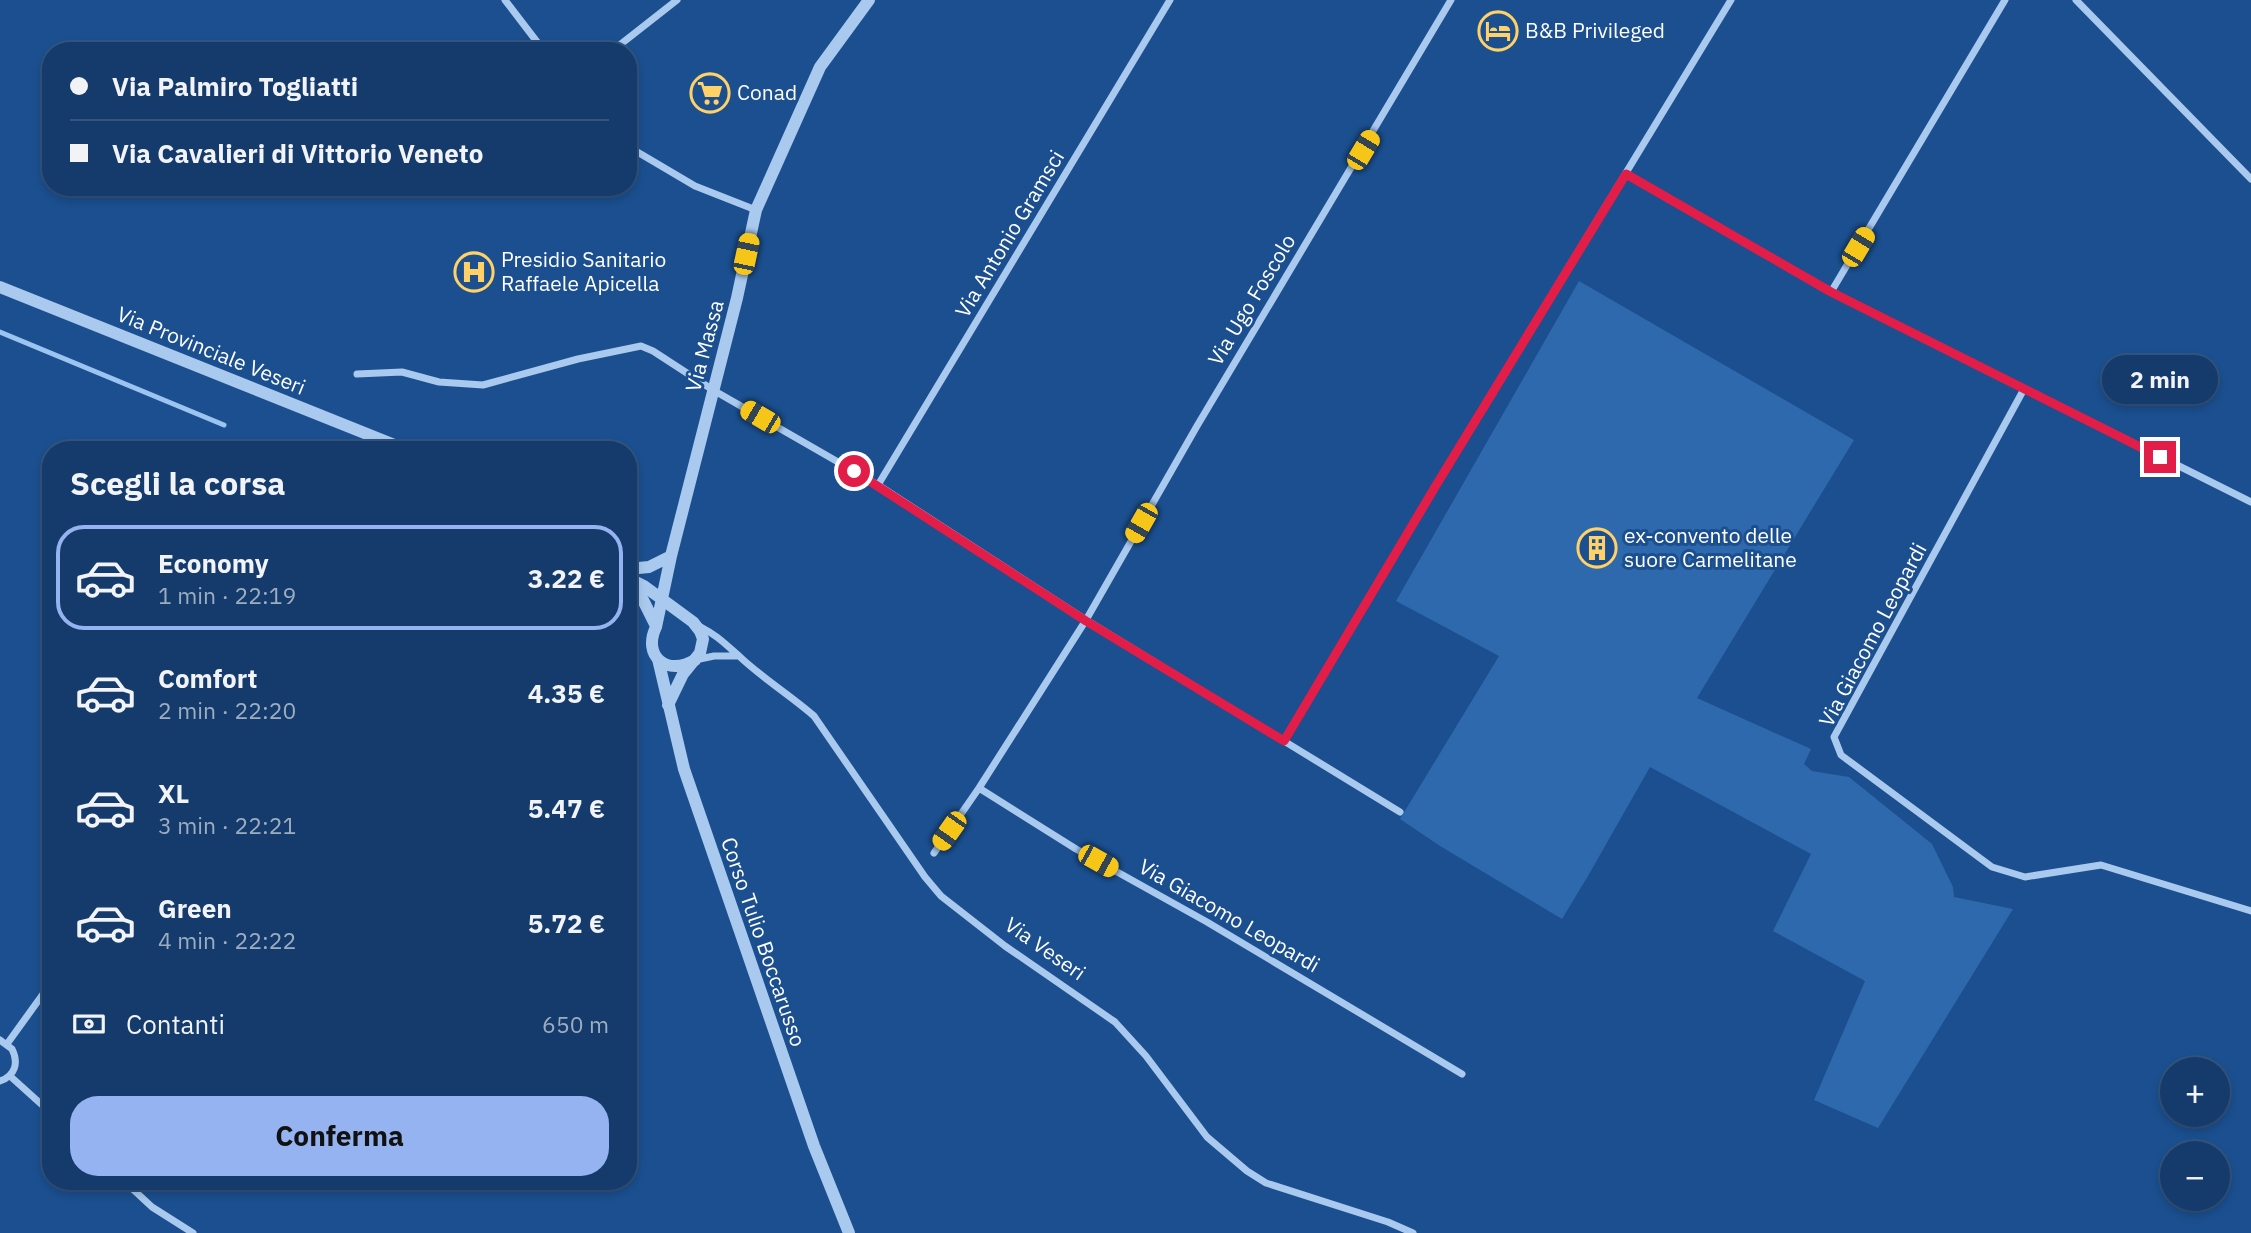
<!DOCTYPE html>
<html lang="it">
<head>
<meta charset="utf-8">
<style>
	body { margin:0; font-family:"IBM Plex Sans",sans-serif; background:#214673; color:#f1f3f6; height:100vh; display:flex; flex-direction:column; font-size:26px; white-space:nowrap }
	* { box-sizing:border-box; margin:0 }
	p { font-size:23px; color:#9dadc1 }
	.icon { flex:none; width:38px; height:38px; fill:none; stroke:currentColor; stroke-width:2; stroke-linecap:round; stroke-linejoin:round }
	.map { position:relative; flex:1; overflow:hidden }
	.side { position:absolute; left:42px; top:441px; width:595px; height:749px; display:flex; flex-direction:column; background:#143b6b; border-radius:28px; box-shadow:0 4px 10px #0003,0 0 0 2px #33557e }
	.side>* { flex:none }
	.hud { position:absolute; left:42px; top:42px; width:595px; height:154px; border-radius:28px; box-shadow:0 4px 10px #0003,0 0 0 2px #33557e; display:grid; align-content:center; height:154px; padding:0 28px; background:#143b6b }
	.controls { position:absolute; left:2160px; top:1057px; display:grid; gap:14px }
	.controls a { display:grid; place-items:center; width:70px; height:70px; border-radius:50%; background:#143b6b; box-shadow:0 4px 10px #0003,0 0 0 2px #33557e; font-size:35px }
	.end { position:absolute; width:32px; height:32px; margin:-16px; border:9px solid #e11d48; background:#fff; box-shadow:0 0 0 4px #fff }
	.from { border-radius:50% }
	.bubble { position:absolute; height:49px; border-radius:24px; background:#143b6b; box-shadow:0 4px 10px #0003,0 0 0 2px #33557e; font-size:23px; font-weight:700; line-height:49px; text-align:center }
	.car { position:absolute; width:21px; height:42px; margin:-21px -10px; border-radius:9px; box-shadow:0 0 5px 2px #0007; background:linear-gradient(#f5c518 24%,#345 0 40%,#f5c518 0 76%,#345 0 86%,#f5c518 0) }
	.hud b { display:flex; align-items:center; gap:24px; height:66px; font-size:26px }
	.hud b+b { border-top:2px solid #33557e }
	.hud i { width:18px; height:18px; background:#f1f3f6 }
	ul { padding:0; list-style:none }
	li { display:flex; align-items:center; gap:21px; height:105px; margin:0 14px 10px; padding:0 14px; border:4px solid transparent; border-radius:28px }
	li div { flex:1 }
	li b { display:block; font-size:26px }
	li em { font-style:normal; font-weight:700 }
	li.current { border-color:#95b2f1 }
	li>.icon { width:63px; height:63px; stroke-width:1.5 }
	h2 { padding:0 28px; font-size:32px; line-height:84px }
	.pay { display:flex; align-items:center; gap:18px; height:77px; padding:0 28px; font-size:26px }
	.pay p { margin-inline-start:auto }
	.action { display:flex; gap:14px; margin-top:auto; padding:14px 28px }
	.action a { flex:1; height:80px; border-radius:28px; background:#95b2f1; color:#111; font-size:28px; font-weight:700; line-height:80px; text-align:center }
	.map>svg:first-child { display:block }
</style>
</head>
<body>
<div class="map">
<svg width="2251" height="1233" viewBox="0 0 2251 1233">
	<rect width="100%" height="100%" fill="#1b4f8f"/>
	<path fill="#2e69ad" d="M 1579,281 L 1854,440 L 1697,698 L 1811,749 L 1804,764 L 1812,771 L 1849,777 L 1932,844 L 1953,887 L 1954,897 L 2013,909 L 1878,1128 L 1814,1100 L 1865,981 L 1773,931 L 1811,854 L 1650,767 L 1588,876 L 1562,919 L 1440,846 L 1400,819 L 1499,656 L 1396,601 Z"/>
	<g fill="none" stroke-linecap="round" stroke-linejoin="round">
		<path stroke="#9cc4f0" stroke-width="5" d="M 0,332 L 224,425"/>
		<path stroke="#a9c9ee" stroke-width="7" d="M 505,0 L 544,51
			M 2076,0 L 2251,179
			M 612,51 L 677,0
			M 628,145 L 634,150 L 695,186 L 756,210
			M 1626,174 L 1831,292 L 2251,502
			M 1831,292 L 2005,0
			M 357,374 L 402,372 L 439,382 L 483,385 L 578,359 L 641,346 L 653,351 L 713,390 L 878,485 L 1086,620 L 1400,812
			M 2024,389 L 1834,737 L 1841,755 L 1992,867 L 2025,877 L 2101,865 L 2251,911
			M 878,485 L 1170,0
			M 699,626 C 718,636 724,643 739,656 C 762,678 790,695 814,716 L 925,877 L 941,896 L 1005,946 L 1115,1022 L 1146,1056 L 1207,1137 L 1247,1171 L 1266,1183 L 1388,1222 L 1413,1233
			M 695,660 L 714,656 L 738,656
			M 1284,741 L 1435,487 L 1731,0
			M 979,788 L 1076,849 L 1207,922 L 1462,1074
			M 934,853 L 979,788 L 1086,620 L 1197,426 L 1451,0
			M 0,1040 L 12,1049 C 19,1063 15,1076 0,1081
			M 7,1044 L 51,983
			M 10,1076 L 51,1113
			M 124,1181 L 152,1207 L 193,1233"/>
		<path stroke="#a9c9ee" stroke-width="12" d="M 0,287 L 407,450
			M 628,569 L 649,567 L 671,556
			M 628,578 L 644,586 L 693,622 L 700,631 L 703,639 L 700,653 L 683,674 L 668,705
			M 628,584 L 643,600 L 656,626
			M 658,659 L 684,769 L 814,1146 L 849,1233
			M 695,660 C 667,677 642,656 656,627 L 671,556 L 737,298 L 756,210 L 820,67 L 869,0"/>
	</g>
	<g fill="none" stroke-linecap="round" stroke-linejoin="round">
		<path stroke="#e11d48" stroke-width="9" d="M 854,471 L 1086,621 L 1284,741 L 1435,487 L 1626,174 L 1831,292 L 2160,457"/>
	</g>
	<defs>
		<g id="hotel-ring" transform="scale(2.0125)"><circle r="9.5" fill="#1b4f8f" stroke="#ffd166" stroke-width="1.5"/><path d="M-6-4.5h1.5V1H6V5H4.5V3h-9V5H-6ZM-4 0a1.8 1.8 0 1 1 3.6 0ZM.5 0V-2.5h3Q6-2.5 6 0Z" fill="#ffd166"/></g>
		<g id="supermarket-ring" transform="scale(2.0125)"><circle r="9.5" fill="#1b4f8f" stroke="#ffd166" stroke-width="1.5"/><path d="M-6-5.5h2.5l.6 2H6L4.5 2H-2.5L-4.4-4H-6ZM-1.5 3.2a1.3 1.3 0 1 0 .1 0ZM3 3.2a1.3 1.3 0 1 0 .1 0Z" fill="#ffd166"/></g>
		<g id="hospital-ring" transform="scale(2.0125)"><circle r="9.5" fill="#1b4f8f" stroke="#ffd166" stroke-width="1.5"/><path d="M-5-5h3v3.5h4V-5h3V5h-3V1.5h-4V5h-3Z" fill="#ffd166"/></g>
		<g id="building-ring" transform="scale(2.0125)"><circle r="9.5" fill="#1b4f8f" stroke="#ffd166" stroke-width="1.5"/><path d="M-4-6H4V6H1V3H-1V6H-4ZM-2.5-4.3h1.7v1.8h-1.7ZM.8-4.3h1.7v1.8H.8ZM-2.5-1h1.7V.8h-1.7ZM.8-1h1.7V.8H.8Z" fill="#ffd166"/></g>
	</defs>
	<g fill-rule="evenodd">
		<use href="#hotel-ring" x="1498" y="31"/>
		<use href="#supermarket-ring" x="710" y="93"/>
		<use href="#hospital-ring" x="474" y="272"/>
		<use href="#building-ring" x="1597" y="548"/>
	</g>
	<g text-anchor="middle" stroke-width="6" stroke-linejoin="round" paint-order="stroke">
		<g font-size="21" fill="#fff" stroke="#1b4f8f" text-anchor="start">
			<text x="1525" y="38">B&amp;B Privileged</text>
			<text x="737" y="100">Conad</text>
			<text x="501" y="267">Presidio Sanitario<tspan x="501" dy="24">Raffaele Apicella</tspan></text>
			<text x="1624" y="543">ex-convento delle<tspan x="1624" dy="24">suore Carmelitane</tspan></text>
		</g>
		<g font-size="21" fill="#fff" stroke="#1b4f8f">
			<text transform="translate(1010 234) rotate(-59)" y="7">Via Antonio Gramsci</text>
			<text transform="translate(1252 300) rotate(-59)" y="7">Via Ugo Foscolo</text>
			<text transform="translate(705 346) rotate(-75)" y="7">Via Massa</text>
			<text transform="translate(211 351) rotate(22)" y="7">Via Provinciale Veseri</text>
			<text transform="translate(1873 635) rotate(-62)" y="7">Via Giacomo Leopardi</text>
			<text transform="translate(1229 916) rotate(30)" y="7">Via Giacomo Leopardi</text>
			<text transform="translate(763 942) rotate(71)" y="7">Corso Tulio Boccarusso</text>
			<text transform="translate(1045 949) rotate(35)" y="7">Via Veseri</text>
		</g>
	</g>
</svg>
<div class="controls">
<a>+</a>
<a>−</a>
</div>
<i class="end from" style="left:854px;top:471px"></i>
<i class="end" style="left:2160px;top:457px"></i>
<div class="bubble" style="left:2102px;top:355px;width:116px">2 min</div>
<i class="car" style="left:1363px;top:150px;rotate:31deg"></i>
<i class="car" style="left:1858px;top:247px;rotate:31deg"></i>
<i class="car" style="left:746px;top:254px;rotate:12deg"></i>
<i class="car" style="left:760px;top:417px;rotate:300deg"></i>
<i class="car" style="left:1141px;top:523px;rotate:210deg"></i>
<i class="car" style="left:949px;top:831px;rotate:215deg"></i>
<i class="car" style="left:1098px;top:861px;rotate:119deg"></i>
<div class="hud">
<b><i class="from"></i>Via Palmiro Togliatti</b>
<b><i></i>Via Cavalieri di Vittorio Veneto</b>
</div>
<section class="side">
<h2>Scegli la corsa</h2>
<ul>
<li class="current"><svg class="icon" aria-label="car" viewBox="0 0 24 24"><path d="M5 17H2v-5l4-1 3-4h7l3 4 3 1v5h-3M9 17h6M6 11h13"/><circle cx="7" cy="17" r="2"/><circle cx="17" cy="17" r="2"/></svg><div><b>Economy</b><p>1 min · 22:19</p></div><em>3.22 €</em></li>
<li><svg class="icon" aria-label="car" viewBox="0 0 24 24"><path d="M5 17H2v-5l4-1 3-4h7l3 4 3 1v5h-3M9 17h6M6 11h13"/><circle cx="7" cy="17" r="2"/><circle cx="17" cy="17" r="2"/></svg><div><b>Comfort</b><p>2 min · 22:20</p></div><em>4.35 €</em></li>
<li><svg class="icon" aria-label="car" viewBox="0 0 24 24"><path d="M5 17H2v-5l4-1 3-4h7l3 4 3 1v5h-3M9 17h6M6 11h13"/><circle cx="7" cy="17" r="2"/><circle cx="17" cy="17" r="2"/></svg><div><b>XL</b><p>3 min · 22:21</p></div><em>5.47 €</em></li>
<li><svg class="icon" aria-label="car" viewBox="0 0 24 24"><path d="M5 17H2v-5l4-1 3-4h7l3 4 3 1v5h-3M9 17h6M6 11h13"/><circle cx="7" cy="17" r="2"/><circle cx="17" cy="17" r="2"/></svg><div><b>Green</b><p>4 min · 22:22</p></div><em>5.72 €</em></li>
</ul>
<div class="pay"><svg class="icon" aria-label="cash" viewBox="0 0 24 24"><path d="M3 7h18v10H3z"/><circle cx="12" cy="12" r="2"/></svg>Contanti<p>650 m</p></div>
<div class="action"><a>Conferma</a></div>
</section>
</div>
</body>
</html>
